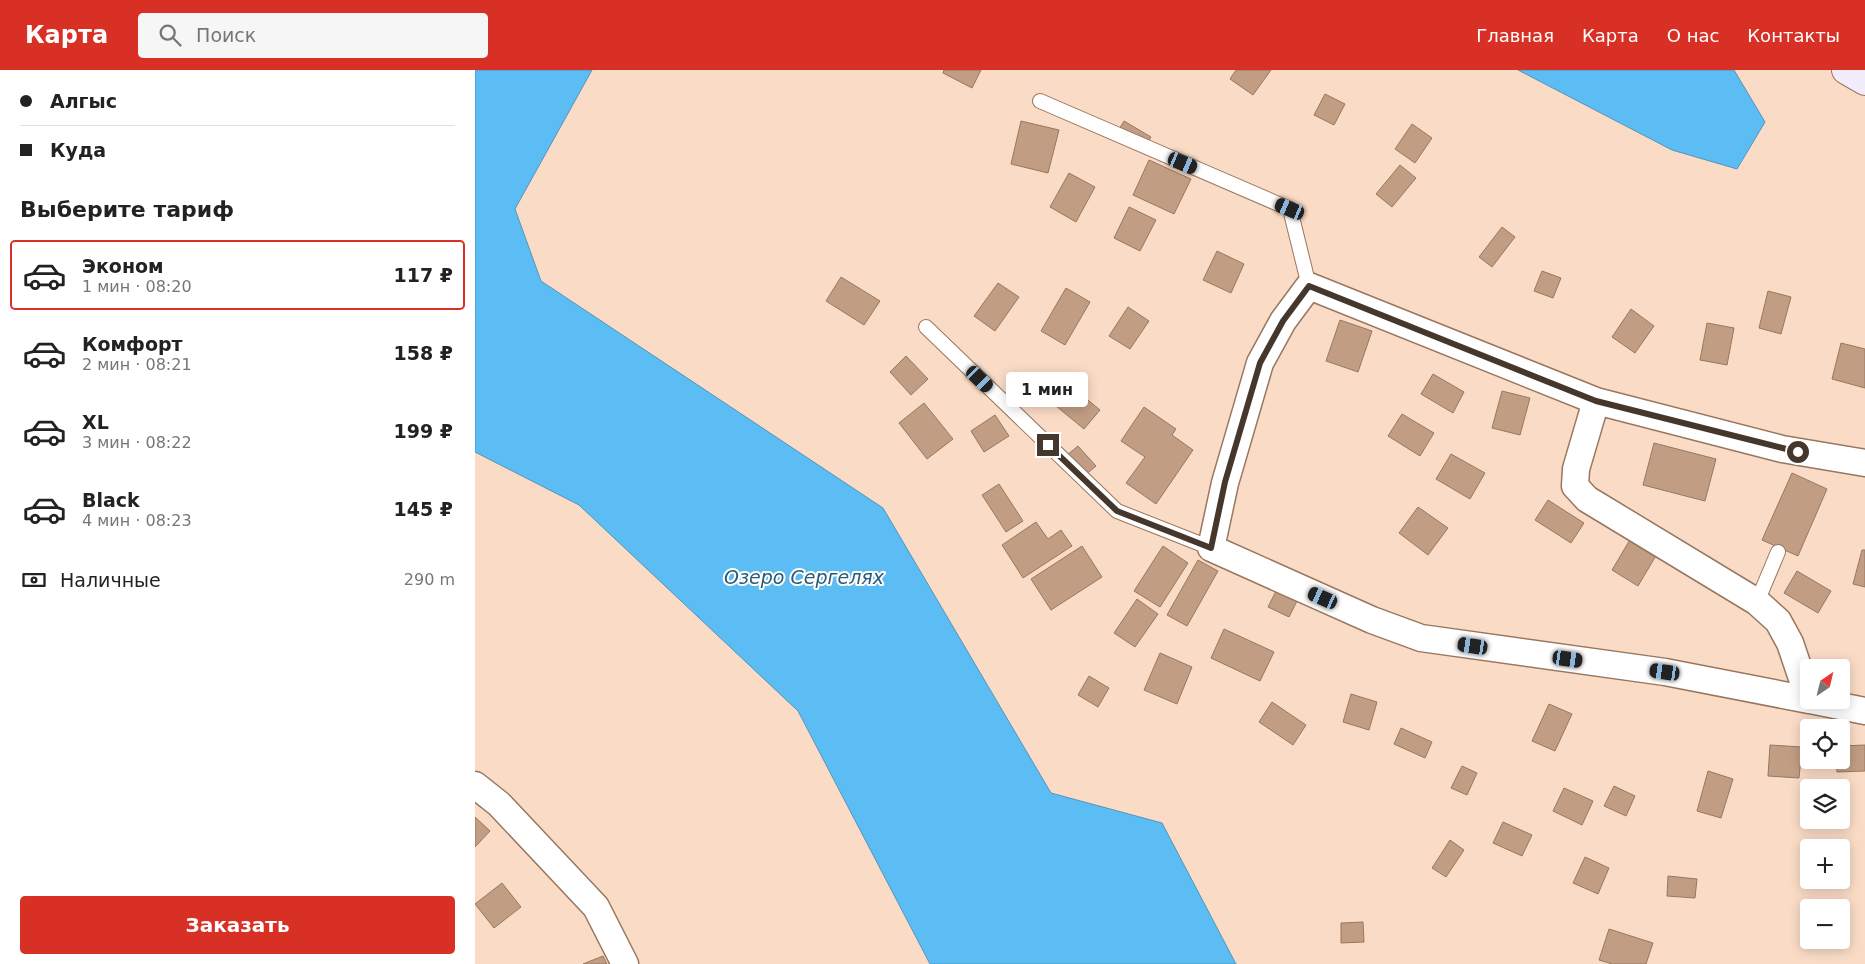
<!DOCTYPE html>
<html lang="ru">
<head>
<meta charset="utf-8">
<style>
	body { margin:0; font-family:"DejaVu Sans",sans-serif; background:#f6f6f6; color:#222; height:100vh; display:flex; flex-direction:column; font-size:19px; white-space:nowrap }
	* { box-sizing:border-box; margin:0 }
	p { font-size:16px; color:#767676 }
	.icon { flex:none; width:28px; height:28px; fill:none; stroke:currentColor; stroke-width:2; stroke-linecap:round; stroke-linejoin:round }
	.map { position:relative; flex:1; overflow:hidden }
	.panel { display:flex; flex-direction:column; background:#fff; width:475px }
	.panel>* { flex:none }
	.banner { display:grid; align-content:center; height:110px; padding:0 20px; background:#fff }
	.needle { width:32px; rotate:35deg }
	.tools { position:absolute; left:1325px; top:589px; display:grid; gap:10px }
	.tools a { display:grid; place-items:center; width:50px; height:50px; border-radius:5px; background:#fff; box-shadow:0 2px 12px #0003; font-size:25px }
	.end { position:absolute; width:22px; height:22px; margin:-11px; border:6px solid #46372c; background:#fff; box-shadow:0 0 0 2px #fff }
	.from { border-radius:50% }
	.bubble { position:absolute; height:35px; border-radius:5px; background:#fff; box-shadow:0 2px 12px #0003; font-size:16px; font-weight:800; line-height:35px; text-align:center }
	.car { position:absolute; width:15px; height:30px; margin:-15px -8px; border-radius:6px; box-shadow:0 0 4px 1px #0007; background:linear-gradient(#222 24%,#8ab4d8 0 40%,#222 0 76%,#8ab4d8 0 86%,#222 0) }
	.banner b { display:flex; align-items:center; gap:18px; height:48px; font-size:19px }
	.banner b+b { border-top:1px solid #e0e0e0 }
	.banner i { width:12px; height:12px; background:#222 }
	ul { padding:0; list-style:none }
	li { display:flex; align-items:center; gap:15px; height:70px; margin:0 10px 8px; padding:0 10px; border:2px solid transparent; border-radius:5px }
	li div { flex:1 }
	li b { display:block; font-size:19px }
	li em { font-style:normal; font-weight:800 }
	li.current { border-color:#d93025 }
	li>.icon { width:45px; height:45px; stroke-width:1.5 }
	h2 { padding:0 20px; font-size:22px; line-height:60px }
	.pay { display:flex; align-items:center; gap:12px; height:55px; padding:0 20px; font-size:19px }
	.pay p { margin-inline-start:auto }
	.button { display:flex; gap:10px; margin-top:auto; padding:10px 20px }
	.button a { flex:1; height:58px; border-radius:5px; background:#d93025; color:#fff; font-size:20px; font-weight:800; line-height:58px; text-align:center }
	header { display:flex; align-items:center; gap:30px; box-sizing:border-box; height:70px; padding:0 25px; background:#d93025; color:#fff }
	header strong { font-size:24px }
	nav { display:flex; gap:28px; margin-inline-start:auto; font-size:18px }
	.search { width:350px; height:45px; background:#f6f6f6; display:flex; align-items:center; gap:12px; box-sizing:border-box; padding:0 18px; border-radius:5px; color:#767676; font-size:19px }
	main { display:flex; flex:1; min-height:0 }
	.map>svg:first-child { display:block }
</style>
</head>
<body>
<header>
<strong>Карта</strong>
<div class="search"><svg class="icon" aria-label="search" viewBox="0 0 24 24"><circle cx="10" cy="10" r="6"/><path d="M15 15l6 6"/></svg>Поиск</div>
<nav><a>Главная</a><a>Карта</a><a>О нас</a><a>Контакты</a></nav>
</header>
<main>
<section class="panel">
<div class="banner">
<b><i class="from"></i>Алгыс</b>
<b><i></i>Куда</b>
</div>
<h2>Выберите тариф</h2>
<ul>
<li class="current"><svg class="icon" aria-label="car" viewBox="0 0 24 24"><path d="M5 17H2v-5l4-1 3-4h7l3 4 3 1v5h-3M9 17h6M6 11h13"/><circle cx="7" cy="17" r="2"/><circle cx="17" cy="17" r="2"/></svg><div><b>Эконом</b><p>1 мин · 08:20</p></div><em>117 ₽</em></li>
<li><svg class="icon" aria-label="car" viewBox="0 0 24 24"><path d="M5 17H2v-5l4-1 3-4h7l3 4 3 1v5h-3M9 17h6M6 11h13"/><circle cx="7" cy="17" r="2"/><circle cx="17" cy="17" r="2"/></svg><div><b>Комфорт</b><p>2 мин · 08:21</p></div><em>158 ₽</em></li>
<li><svg class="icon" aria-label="car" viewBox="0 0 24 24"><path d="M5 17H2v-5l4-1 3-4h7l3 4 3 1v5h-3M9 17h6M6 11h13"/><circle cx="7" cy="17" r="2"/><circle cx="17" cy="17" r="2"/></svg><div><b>XL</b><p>3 мин · 08:22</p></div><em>199 ₽</em></li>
<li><svg class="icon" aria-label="car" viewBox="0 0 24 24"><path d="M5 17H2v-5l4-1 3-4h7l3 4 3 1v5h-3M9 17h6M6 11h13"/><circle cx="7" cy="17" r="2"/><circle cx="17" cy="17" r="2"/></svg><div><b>Black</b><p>4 мин · 08:23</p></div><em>145 ₽</em></li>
</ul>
<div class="pay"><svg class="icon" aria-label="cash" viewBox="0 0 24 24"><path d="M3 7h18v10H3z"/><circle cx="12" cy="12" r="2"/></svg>Наличные<p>290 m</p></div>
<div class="button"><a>Заказать</a></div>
</section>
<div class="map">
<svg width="1390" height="894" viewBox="0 0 1390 894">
	<rect width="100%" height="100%" fill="#fadcc6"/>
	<path fill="#5cbcf4" stroke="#5594b8" d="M 0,0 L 117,0 L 40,139 L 66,211 L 408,438 L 576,723 L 687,753 L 761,894 L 455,894 L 323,641 L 104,435 L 0,382 Z
		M 1043,0 L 1259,0 L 1290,52 L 1262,99 L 1197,80 Z"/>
	<path fill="#c19d83" stroke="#99775e" d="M 469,0 L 506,0 L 497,18 L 468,3 Z
		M 761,0 L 796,0 L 778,25 L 755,9 Z
		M 850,24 L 870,34 L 859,55 L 839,45 Z
		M 546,51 L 584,60 L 573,103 L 536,94 Z
		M 649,51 L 676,67 L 667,82 L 640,66 Z
		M 937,54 L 957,68 L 940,93 L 920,79 Z
		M 674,90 L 716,109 L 699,144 L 658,125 Z
		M 925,95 L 941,108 L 917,137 L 901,124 Z
		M 594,103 L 620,117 L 601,152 L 575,137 Z
		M 654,137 L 681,150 L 665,181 L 639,168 Z
		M 1027,157 L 1040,167 L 1017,197 L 1004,187 Z
		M 742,181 L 769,194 L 756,223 L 728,210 Z
		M 1067,201 L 1086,208 L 1078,228 L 1059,221 Z
		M 366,207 L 405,231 L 389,255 L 351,231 Z
		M 523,213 L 544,227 L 520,261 L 499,246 Z
		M 591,218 L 615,232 L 590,275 L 566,261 Z
		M 1293,221 L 1316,227 L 1306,264 L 1284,258 Z
		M 653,237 L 674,251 L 655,279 L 634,266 Z
		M 1156,239 L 1179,256 L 1160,283 L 1137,267 Z
		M 865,250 L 897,261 L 883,302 L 851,291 Z
		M 1232,253 L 1259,258 L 1252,295 L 1225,290 Z
		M 1366,273 L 1390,279 L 1390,318 L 1357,309 Z
		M 431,286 L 453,309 L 436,325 L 415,302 Z
		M 958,304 L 989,322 L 978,343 L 946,324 Z
		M 597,317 L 625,340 L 609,359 L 581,336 Z
		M 1027,321 L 1055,328 L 1045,365 L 1017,358 Z
		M 449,333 L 478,369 L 452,389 L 424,353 Z
		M 669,337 L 701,359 L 697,365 L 718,380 L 681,434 L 651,413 L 670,387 L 646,371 Z
		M 927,344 L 959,363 L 945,386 L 913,366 Z
		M 520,345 L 534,366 L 509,382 L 496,361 Z
		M 1179,373 L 1241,389 L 1230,431 L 1168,415 Z
		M 603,376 L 621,396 L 609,406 L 592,385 Z
		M 976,384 L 1010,403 L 995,429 L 961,409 Z
		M 1317,403 L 1352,419 L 1323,486 L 1287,470 Z
		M 524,414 L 548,451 L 531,462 L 507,425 Z
		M 1073,430 L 1109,453 L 1096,473 L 1060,450 Z
		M 943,437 L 973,458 L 953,485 L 924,463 Z
		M 561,452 L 573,469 L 586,460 L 597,476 L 548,508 L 527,475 Z
		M 1156,468 L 1182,484 L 1163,516 L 1137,500 Z
		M 607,476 L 627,507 L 576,540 L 556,509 Z
		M 688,476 L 713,493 L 685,537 L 659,521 Z
		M 1387,480 L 1390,480 L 1390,517 L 1378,514 Z
		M 723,490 L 743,501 L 712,556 L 692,545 Z
		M 1322,501 L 1356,521 L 1343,543 L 1309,523 Z
		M 801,521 L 822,531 L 814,547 L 793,537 Z
		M 662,529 L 683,544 L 660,577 L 639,563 Z
		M 749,559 L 799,582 L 785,611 L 736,588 Z
		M 685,583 L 717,597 L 702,634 L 669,620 Z
		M 614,606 L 634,618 L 623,637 L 603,625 Z
		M 876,624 L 902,632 L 894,660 L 868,652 Z
		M 797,632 L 831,655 L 818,675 L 784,652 Z
		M 1074,634 L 1097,644 L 1080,681 L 1057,671 Z
		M 926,658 L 957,672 L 950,688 L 919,674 Z
		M 1295,675 L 1327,677 L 1324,708 L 1293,706 Z
		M 1390,675 L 1390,701 L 1362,702 L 1361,690 L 1366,690 L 1366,676 Z
		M 987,696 L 1002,703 L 992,725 L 976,718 Z
		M 1233,701 L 1258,709 L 1246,748 L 1222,741 Z
		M 1139,716 L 1160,726 L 1151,746 L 1129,736 Z
		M 1089,718 L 1118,731 L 1107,755 L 1078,741 Z
		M 0,747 L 15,761 L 0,777 Z
		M 1028,752 L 1057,765 L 1047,786 L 1018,773 Z
		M 975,770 L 989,780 L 971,807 L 957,798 Z
		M 1110,787 L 1134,798 L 1123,824 L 1098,813 Z
		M 1193,806 L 1222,809 L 1220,828 L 1192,826 Z
		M 27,813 L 46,837 L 19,858 L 0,834 Z
		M 888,852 L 889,872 L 866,873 L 866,853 Z
		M 1134,859 L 1178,873 L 1171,894 L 1137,894 L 1124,890 Z
		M 128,886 L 132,894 L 108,894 Z"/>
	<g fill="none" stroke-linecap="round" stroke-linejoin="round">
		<g stroke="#99765e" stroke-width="16">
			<path id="service" d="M 565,31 L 815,139 L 834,216
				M 451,257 L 642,441 L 736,478
				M 1282,532 L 1303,482"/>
		</g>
		<g stroke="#99765e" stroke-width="29">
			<path id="minor" d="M 1121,331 L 1101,399 L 1100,416 L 1112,429 L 1282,532 L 1303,551 L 1315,573 L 1334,629
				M 1334,630 L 1190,602 L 946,568 L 897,550 L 736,478 L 750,413 L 785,293 L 808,251 L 834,216 L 1121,331 L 1307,379 L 1390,393
				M 1335,630 L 1390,641
				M 0,715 L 24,734 L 121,837 L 150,894"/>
		</g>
		<g stroke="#99765e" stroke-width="30">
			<path id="secondary" d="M 1371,0 L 1390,11"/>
		</g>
		<use href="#service" stroke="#fff" stroke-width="14"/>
		<use href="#minor" stroke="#fff" stroke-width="26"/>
		<use href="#secondary" stroke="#f1edfd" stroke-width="28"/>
	</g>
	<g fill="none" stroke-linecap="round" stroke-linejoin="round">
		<path stroke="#46372c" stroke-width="6" d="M 573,375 L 642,441 L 736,478 L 750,412 L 785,293 L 808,251 L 834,216 L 1121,331 L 1323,382"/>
	</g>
	<g text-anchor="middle" stroke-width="4" stroke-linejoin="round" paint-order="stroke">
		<g font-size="19" font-style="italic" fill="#285b78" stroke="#fff">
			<text x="329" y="514">Озеро Сергелях</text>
		</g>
	</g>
</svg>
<div class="tools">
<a><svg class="needle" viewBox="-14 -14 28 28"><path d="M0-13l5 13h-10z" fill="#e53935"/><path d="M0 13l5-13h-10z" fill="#767676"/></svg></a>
<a><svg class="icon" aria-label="locate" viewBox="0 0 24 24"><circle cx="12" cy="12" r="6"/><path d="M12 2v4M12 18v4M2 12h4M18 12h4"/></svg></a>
<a><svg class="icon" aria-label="layers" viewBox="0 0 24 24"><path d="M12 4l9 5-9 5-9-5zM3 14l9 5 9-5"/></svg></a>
<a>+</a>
<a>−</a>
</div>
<i class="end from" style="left:1323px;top:382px"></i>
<i class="end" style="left:573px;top:375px"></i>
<div class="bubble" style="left:531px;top:302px;width:82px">1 мин</div>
<i class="car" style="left:708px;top:93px;rotate:113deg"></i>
<i class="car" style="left:815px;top:139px;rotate:293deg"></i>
<i class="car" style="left:505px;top:309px;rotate:134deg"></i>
<i class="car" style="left:848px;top:528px;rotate:294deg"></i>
<i class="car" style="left:998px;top:576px;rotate:279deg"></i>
<i class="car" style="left:1093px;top:589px;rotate:98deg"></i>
<i class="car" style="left:1190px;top:602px;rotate:278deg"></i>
</div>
</main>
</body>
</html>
